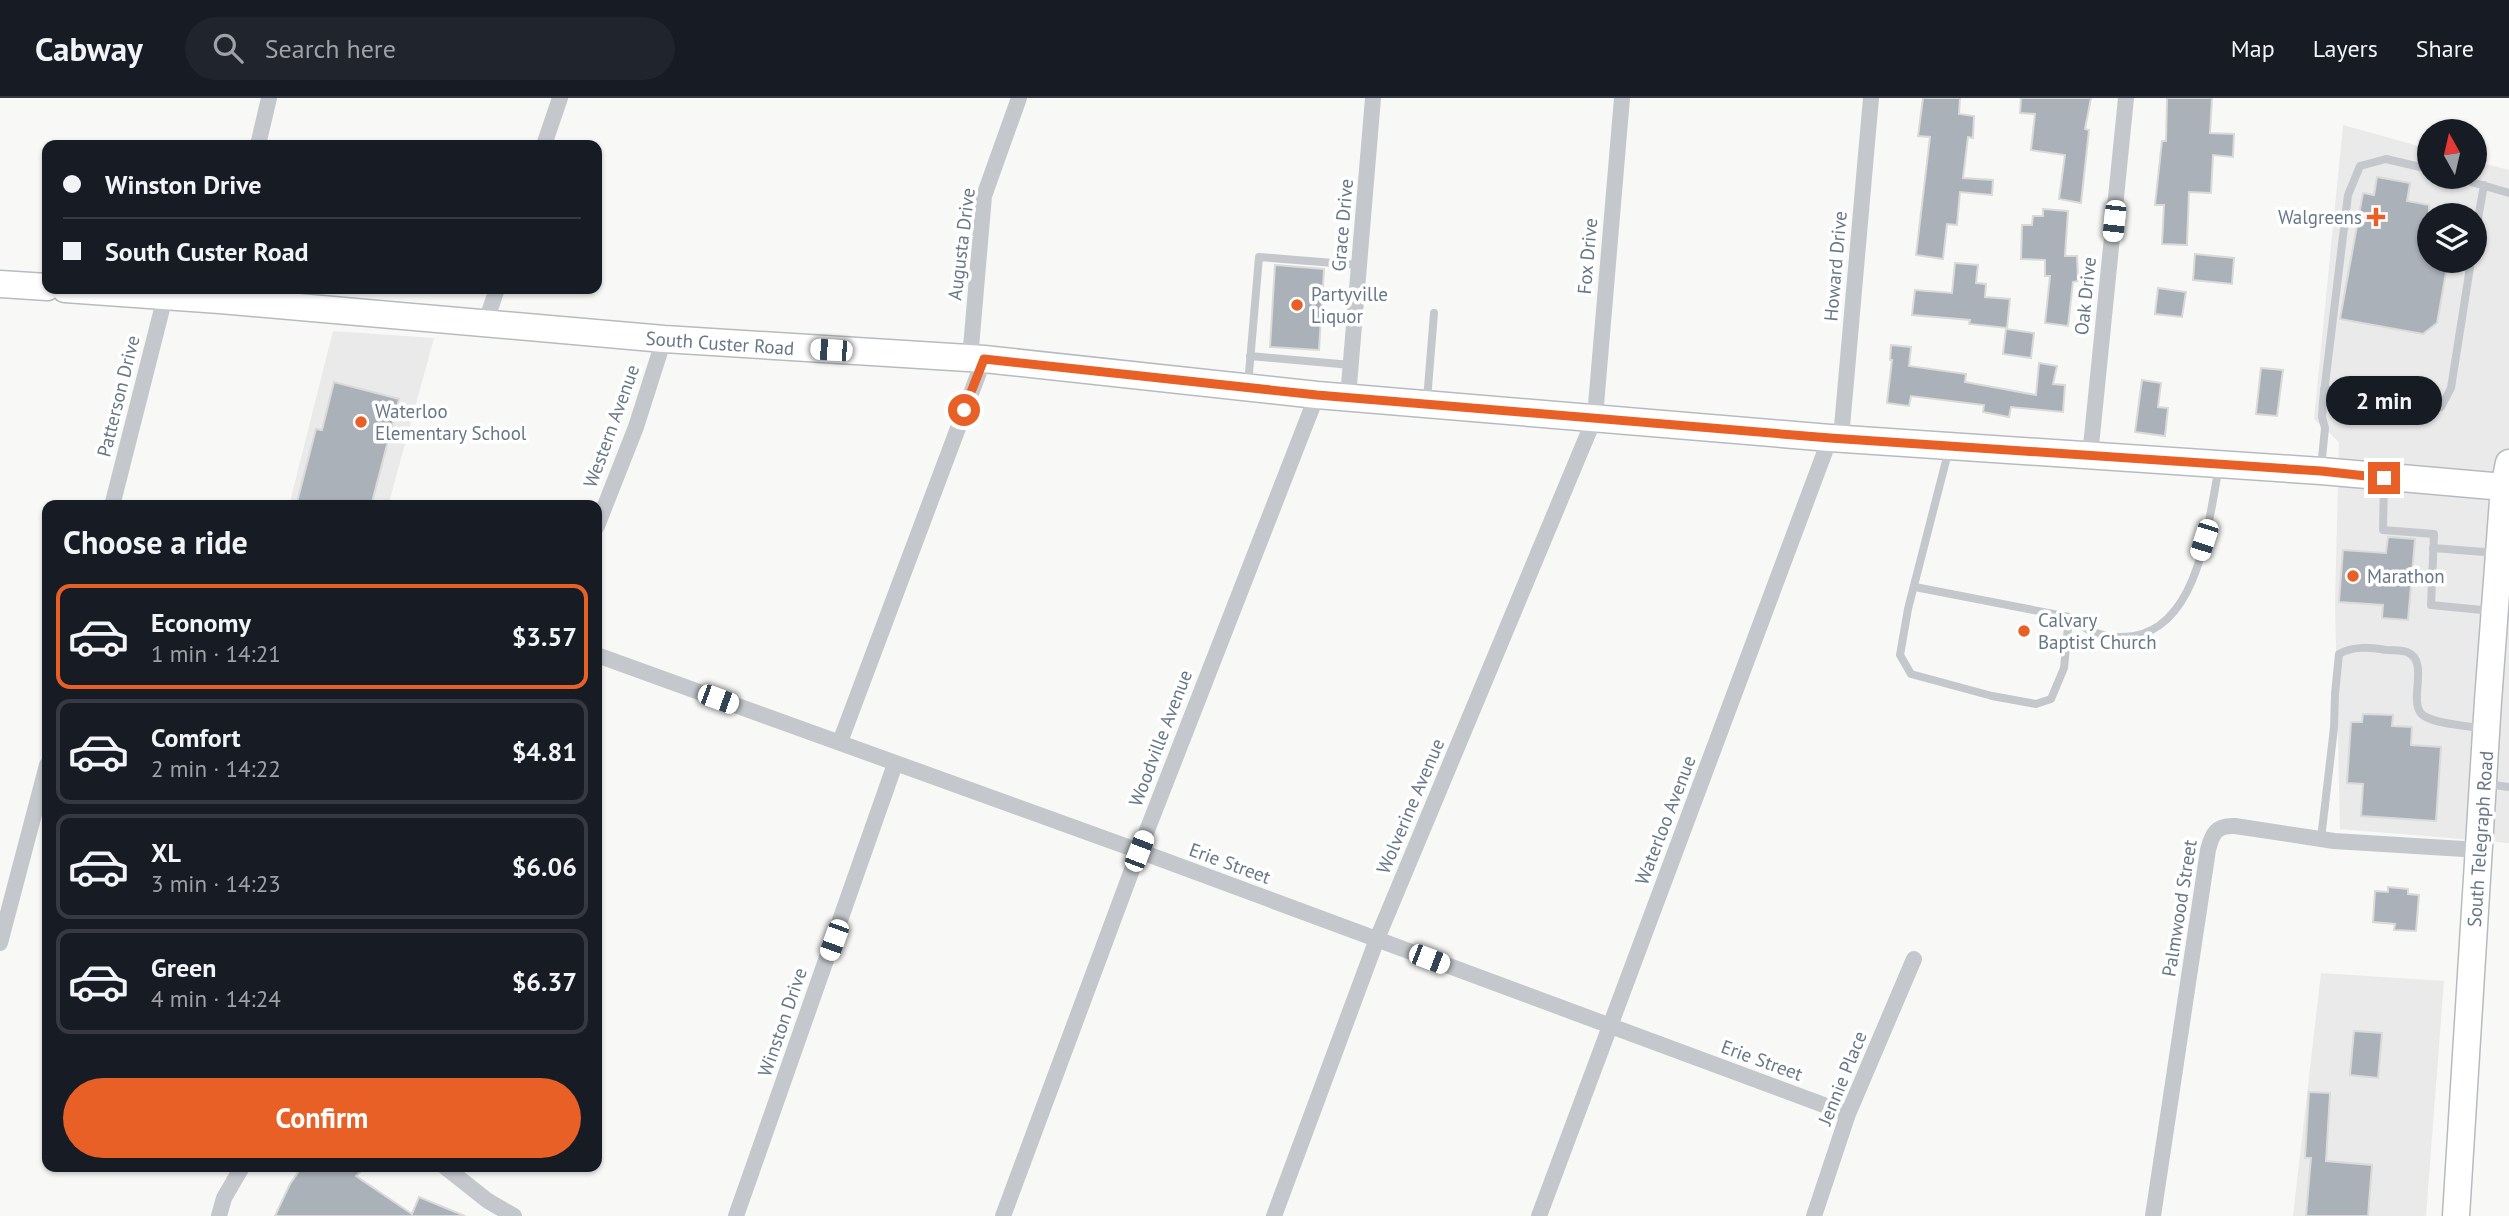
<!DOCTYPE html>
<html lang="en">
<head>
<meta charset="utf-8">
<style>
	body { margin:0; font-family:"PT Sans",sans-serif; background:#20242c; color:#f1f3f6; height:100vh; display:flex; flex-direction:column; font-size:26px; white-space:nowrap }
	* { box-sizing:border-box; margin:0 }
	p { font-size:23px; color:#9ea1a6 }
	.icon { flex:none; width:38px; height:38px; fill:none; stroke:currentColor; stroke-width:2; stroke-linecap:round; stroke-linejoin:round }
	.map { position:relative; flex:1; overflow:hidden }
	.details { position:absolute; left:42px; top:402px; width:560px; height:672px; display:flex; flex-direction:column; background:#171b24; border-radius:14px; box-shadow:0 2px 5px #0004 }
	.details>* { flex:none }
	.banner { position:absolute; left:42px; top:42px; width:560px; height:154px; border-radius:14px; box-shadow:0 2px 5px #0004; display:grid; align-content:center; height:154px; padding:0 21px; background:#171b24 }
	.needle { width:46px; rotate:352deg }
	.fabs { position:absolute; left:2417px; top:21px; display:grid; gap:14px }
	.fabs a { display:grid; place-items:center; width:70px; height:70px; border-radius:50%; background:#171b24; box-shadow:0 2px 5px #0004; font-size:35px }
	.end { position:absolute; width:32px; height:32px; margin:-16px; border:9px solid #e96026; background:#fff; box-shadow:0 0 0 4px #fff }
	.from { border-radius:50% }
	.bubble { position:absolute; height:49px; border-radius:24px; background:#171b24; box-shadow:0 2px 5px #0004; font-size:23px; font-weight:600; line-height:49px; text-align:center }
	.car { position:absolute; width:21px; height:42px; margin:-21px -10px; border-radius:9px; box-shadow:0 0 5px 2px #0007; background:linear-gradient(#fff 24%,#345 0 40%,#fff 0 76%,#345 0 86%,#fff 0) }
	.banner b { display:flex; align-items:center; gap:24px; height:66px; font-size:26px }
	.banner b+b { border-top:2px solid #363941 }
	.banner i { width:18px; height:18px; background:#f1f3f6 }
	ul { padding:0; list-style:none }
	li { display:flex; align-items:center; gap:21px; height:105px; margin:0 14px 10px; padding:0 7px; border:4px solid #363941; border-radius:14px }
	li div { flex:1 }
	li b { display:block; font-size:26px }
	li em { font-style:normal; font-weight:600 }
	li.current { border-color:#e96026 }
	li>.icon { width:63px; height:63px; stroke-width:1.5 }
	h2 { padding:0 21px; font-size:32px; line-height:84px }
	.cta { display:flex; gap:14px; margin-top:auto; padding:14px 21px }
	.cta a { flex:1; height:80px; border-radius:42px; background:#e96026; color:#fff; font-size:28px; font-weight:600; line-height:80px; text-align:center }
	header { display:flex; align-items:center; gap:42px; box-sizing:border-box; height:98px; padding:0 35px; background:#171b24; border-bottom:2px solid #363941 }
	header strong { font-size:33px }
	nav { display:flex; gap:38px; margin-inline-start:auto; font-size:24px }
	.search { width:490px; height:63px; background:#20242c; display:flex; align-items:center; gap:18px; box-sizing:border-box; padding:0 24px; border-radius:38px; color:#9ea1a6; font-size:26px }
	.map>svg:first-child { display:block }
</style>
</head>
<body>
<header>
<strong>Cabway</strong>
<div class="search"><svg class="icon" aria-label="search" viewBox="0 0 24 24"><circle cx="10" cy="10" r="6"/><path d="M15 15l6 6"/></svg>Search here</div>
<nav><a>Map</a><a>Layers</a><a>Share</a></nav>
</header>
<div class="map">
<svg width="2509" height="1118" viewBox="0 0 2509 1118">
	<rect width="100%" height="100%" fill="#f8f9f6"/>
	<path fill="#e9eae9" fill-rule="evenodd" d="M 2343,27 L 2429,51 L 2429,79 L 2474,79 L 2475,63 L 2509,72 L 2509,745 L 2340,731 L 2335,504 L 2339,344 L 2314,321 ZM 2429,117 L 2474,117 L 2474,163 L 2429,163 Z
		M 333,233 L 434,240 L 388,408 L 289,408 Z
		M 2321,875 L 2444,883 L 2426,1118 L 2293,1118 Z"/>
	<path fill="#aab1b9" stroke="#dadad8" stroke-width="2" d="M 1923,0 L 1960,0 L 1959,16 L 1974,18 L 1973,40 L 1968,39 L 1963,80 L 1993,82 L 1992,97 L 1960,94 L 1957,127 L 1947,126 L 1943,161 L 1916,157 L 1930,39 L 1918,38 Z
		M 2021,0 L 2091,0 L 2085,31 L 2089,32 L 2081,105 L 2059,101 L 2065,57 L 2031,52 L 2035,16 L 2020,15 Z
		M 2167,0 L 2212,0 L 2210,35 L 2234,36 L 2233,59 L 2213,57 L 2211,95 L 2189,94 L 2187,147 L 2162,146 L 2164,107 L 2155,107 L 2162,43 L 2166,43 Z
		M 2377,79 L 2410,85 L 2407,103 L 2429,107 L 2429,163 L 2448,163 L 2437,225 L 2423,236 L 2340,221 L 2363,95 L 2374,97 Z
		M 2043,111 L 2068,113 L 2065,158 L 2077,158 L 2078,183 L 2073,184 L 2068,228 L 2045,225 L 2050,178 L 2045,178 L 2045,162 L 2021,161 L 2022,127 L 2032,127 L 2033,118 L 2043,118 Z
		M 2195,156 L 2234,160 L 2232,186 L 2193,182 Z
		M 1955,165 L 1978,167 L 1976,185 L 1986,186 L 1985,199 L 2010,201 L 2007,230 L 1969,226 L 1970,222 L 1912,217 L 1915,192 L 1952,195 Z
		M 1275,167 L 1324,171 L 1319,252 L 1270,249 Z
		M 2158,190 L 2186,194 L 2182,219 L 2155,216 Z
		M 2006,231 L 2034,235 L 2031,260 L 2003,256 Z
		M 1891,247 L 1911,249 L 1909,268 L 1966,276 L 1965,284 L 2036,297 L 2039,265 L 2057,268 L 2053,286 L 2065,287 L 2063,314 L 2011,309 L 2009,319 L 1983,314 L 1984,307 L 1911,298 L 1909,308 L 1887,305 L 1892,262 L 1890,262 Z
		M 2261,270 L 2283,272 L 2277,318 L 2256,316 Z
		M 2142,282 L 2161,285 L 2158,309 L 2168,310 L 2165,338 L 2135,334 Z
		M 334,284 L 399,301 L 371,408 L 296,408 L 316,331 L 322,332 Z
		M 2388,439 L 2415,441 L 2408,522 L 2382,520 L 2383,507 L 2339,504 L 2343,452 L 2386,455 Z
		M 2363,616 L 2393,617 L 2392,628 L 2412,629 L 2411,647 L 2441,649 L 2436,723 L 2361,718 L 2363,686 L 2347,685 L 2351,624 L 2362,624 Z
		M 2388,789 L 2408,791 L 2408,796 L 2419,797 L 2416,833 L 2394,832 L 2395,826 L 2373,824 L 2375,793 L 2388,794 Z
		M 2354,933 L 2382,935 L 2378,980 L 2350,977 Z
		M 2309,994 L 2330,995 L 2326,1063 L 2372,1067 L 2368,1118 L 2306,1118 L 2311,1060 L 2305,1060 Z
		M 302,1069 L 365,1069 L 356,1078 L 412,1116 L 419,1099 L 465,1118 L 275,1118 L 290,1086 Z"/>
	<g fill="none" stroke-linecap="round" stroke-linejoin="round">
		<g stroke="#b7bbc0" stroke-width="29">
			<path id="primary" d="M 0,186 L 47,189
				M 65,191 L 220,202 L 664,241 L 984,261 L 1317,297 L 1830,340 L 2321,373 L 2504,389
				M 2456,1118 L 2488,603 L 2504,389 L 2509,365"/>
		</g>
		<path stroke="#c4c8cc" stroke-width="8" d="M 2454,79 L 2509,95
			M 2474,143 L 2484,87
			M 1250,258 L 1351,267
			M 1248,287 L 1259,159 L 1359,167
			M 2324,291 L 2422,313 L 2441,309 L 2451,290 L 2471,163
			M 1427,302 L 1434,215
			M 1949,351 L 1908,511 L 1900,557 L 1911,576 L 1992,598 L 2036,606 L 2051,601 L 2064,570 L 2069,519 C 2088,535 2110,542 2134,538 C 2200,526 2208,423 2219,369
			M 2321,370 L 2325,330 L 2322,319 L 2323,303 L 2348,97 L 2360,68 L 2386,61 L 2429,71
			M 2384,383 L 2383,432 L 2434,436 L 2431,507 L 2492,513
			M 2433,450 L 2497,455
			M 1915,489 L 2069,519
			M 2486,686 L 2509,689
			M 2321,741 L 2334,630 L 2335,596 L 2339,556 C 2353,548 2369,549 2386,552 C 2392,552 2401,552 2407,554 C 2429,563 2410,598 2420,614 C 2428,626 2468,628 2482,630"/>
		<path stroke="#c4c8cc" stroke-width="16" d="M 258,47 L 269,0
			M 544,47 L 560,0
			M 485,226 L 497,191
			M 970,261 L 984,98 L 1019,0
			M 1348,299 L 1373,0
			M 1841,340 L 1871,0
			M 2090,358 L 2126,0
			M 112,408 L 165,199
			M 597,428 L 636,329 L 664,241
			M 597,557 L 1139,753 L 1848,1016
			M 840,644 L 984,261
			M 0,845 L 47,667
			M 445,1069 L 488,1103 L 514,1118
			M 219,1118 L 224,1100 L 242,1069
			M 736,1118 L 895,666
			M 1003,1118 L 1139,753 L 1317,297
			M 1274,1118 L 1377,841 L 1595,319 L 1622,0
			M 1539,1118 L 1830,340
			M 1814,1118 L 1848,1016 L 1914,861
			M 2153,1118 L 2208,752 C 2212,736 2216,727 2235,728 L 2334,743 L 2480,752"/>
		<use href="#primary" stroke="#fff" stroke-width="26"/>
	</g>
	<g fill="none" stroke-linecap="round" stroke-linejoin="round">
		<path stroke="#e96026" stroke-width="9" d="M 964,312 L 984,261 L 1317,297 L 1830,340 L 2321,373 L 2384,380"/>
	</g>
	<g fill="#e96026" stroke="#fff" stroke-width="2.5">
		<path d="M2372.5 108.5h7v7h7v7h-7v7h-7v-7h-7v-7h7z"/>
		<circle cx="1297" cy="207" r="7"/>
		<circle cx="361" cy="324" r="7"/>
		<circle cx="2353" cy="478" r="7"/>
		<circle cx="2024" cy="533" r="7"/>
	</g>
	<g text-anchor="middle" stroke-width="7" stroke-linejoin="round" paint-order="stroke">
		<g font-size="19" fill="#677788" stroke="#fff" text-anchor="start">
			<text x="2362" y="126" text-anchor="end">Walgreens</text>
			<text x="1311" y="203">Partyville<tspan x="1311" dy="22">Liquor</tspan></text>
			<text x="375" y="320">Waterloo<tspan x="375" dy="22">Elementary School</tspan></text>
			<text x="2367" y="485">Marathon</text>
			<text x="2038" y="529">Calvary<tspan x="2038" dy="22">Baptist Church</tspan></text>
		</g>
		<g font-size="19" fill="#677788" stroke="#fff">
			<text transform="translate(1342 127) rotate(-85)" y="7">Grace Drive</text>
			<text transform="translate(961 146) rotate(-83)" y="7">Augusta Drive</text>
			<text transform="translate(1587 158) rotate(-85)" y="7">Fox Drive</text>
			<text transform="translate(1835 168) rotate(-85)" y="7">Howard Drive</text>
			<text transform="translate(2085 198) rotate(-84)" y="7">Oak Drive</text>
			<text transform="translate(720 245) rotate(4)" y="7">South Custer Road</text>
			<text transform="translate(118 298) rotate(-76)" y="7">Patterson Drive</text>
			<text transform="translate(611 328) rotate(-70)" y="7">Western Avenue</text>
			<text transform="translate(1160 640) rotate(-69)" y="7">Woodville Avenue</text>
			<text transform="translate(1410 708) rotate(-67)" y="7">Wolverine Avenue</text>
			<text transform="translate(1665 722) rotate(-69)" y="7">Waterloo Avenue</text>
			<text transform="translate(2480 741) rotate(-86)" y="7">South Telegraph Road</text>
			<text transform="translate(1230 765) rotate(20)" y="7">Erie Street</text>
			<text transform="translate(2179 810) rotate(-81)" y="7">Palmwood Street</text>
			<text transform="translate(782 924) rotate(-71)" y="7">Winston Drive</text>
			<text transform="translate(1762 962) rotate(20)" y="7">Erie Street</text>
			<text transform="translate(1842 980) rotate(-68)" y="7">Jennie Place</text>
		</g>
	</g>
</svg>
<div class="fabs">
<a><svg class="needle" viewBox="-14 -14 28 28"><path d="M0-13l5 13h-10z" fill="#e53935"/><path d="M0 13l5-13h-10z" fill="#9ea1a6"/></svg></a>
<a><svg class="icon" aria-label="layers" viewBox="0 0 24 24"><path d="M12 4l9 5-9 5-9-5zM3 14l9 5 9-5"/></svg></a>
</div>
<i class="end from" style="left:964px;top:312px"></i>
<i class="end" style="left:2384px;top:380px"></i>
<div class="bubble" style="left:2326px;top:278px;width:116px">2 min</div>
<i class="car" style="left:2114px;top:123px;rotate:186deg"></i>
<i class="car" style="left:831px;top:252px;rotate:274deg"></i>
<i class="car" style="left:2204px;top:442px;rotate:198deg"></i>
<i class="car" style="left:718px;top:601px;rotate:110deg"></i>
<i class="car" style="left:1139px;top:753px;rotate:21deg"></i>
<i class="car" style="left:834px;top:842px;rotate:200deg"></i>
<i class="car" style="left:1429px;top:861px;rotate:111deg"></i>
<div class="banner">
<b><i class="from"></i>Winston Drive</b>
<b><i></i>South Custer Road</b>
</div>
<section class="details">
<h2>Choose a ride</h2>
<ul>
<li class="current"><svg class="icon" aria-label="car" viewBox="0 0 24 24"><path d="M5 17H2v-5l4-1 3-4h7l3 4 3 1v5h-3M9 17h6M6 11h13"/><circle cx="7" cy="17" r="2"/><circle cx="17" cy="17" r="2"/></svg><div><b>Economy</b><p>1 min · 14:21</p></div><em>$3.57</em></li>
<li><svg class="icon" aria-label="car" viewBox="0 0 24 24"><path d="M5 17H2v-5l4-1 3-4h7l3 4 3 1v5h-3M9 17h6M6 11h13"/><circle cx="7" cy="17" r="2"/><circle cx="17" cy="17" r="2"/></svg><div><b>Comfort</b><p>2 min · 14:22</p></div><em>$4.81</em></li>
<li><svg class="icon" aria-label="car" viewBox="0 0 24 24"><path d="M5 17H2v-5l4-1 3-4h7l3 4 3 1v5h-3M9 17h6M6 11h13"/><circle cx="7" cy="17" r="2"/><circle cx="17" cy="17" r="2"/></svg><div><b>XL</b><p>3 min · 14:23</p></div><em>$6.06</em></li>
<li><svg class="icon" aria-label="car" viewBox="0 0 24 24"><path d="M5 17H2v-5l4-1 3-4h7l3 4 3 1v5h-3M9 17h6M6 11h13"/><circle cx="7" cy="17" r="2"/><circle cx="17" cy="17" r="2"/></svg><div><b>Green</b><p>4 min · 14:24</p></div><em>$6.37</em></li>
</ul>
<div class="cta"><a>Confirm</a></div>
</section>
</div>
</body>
</html>
